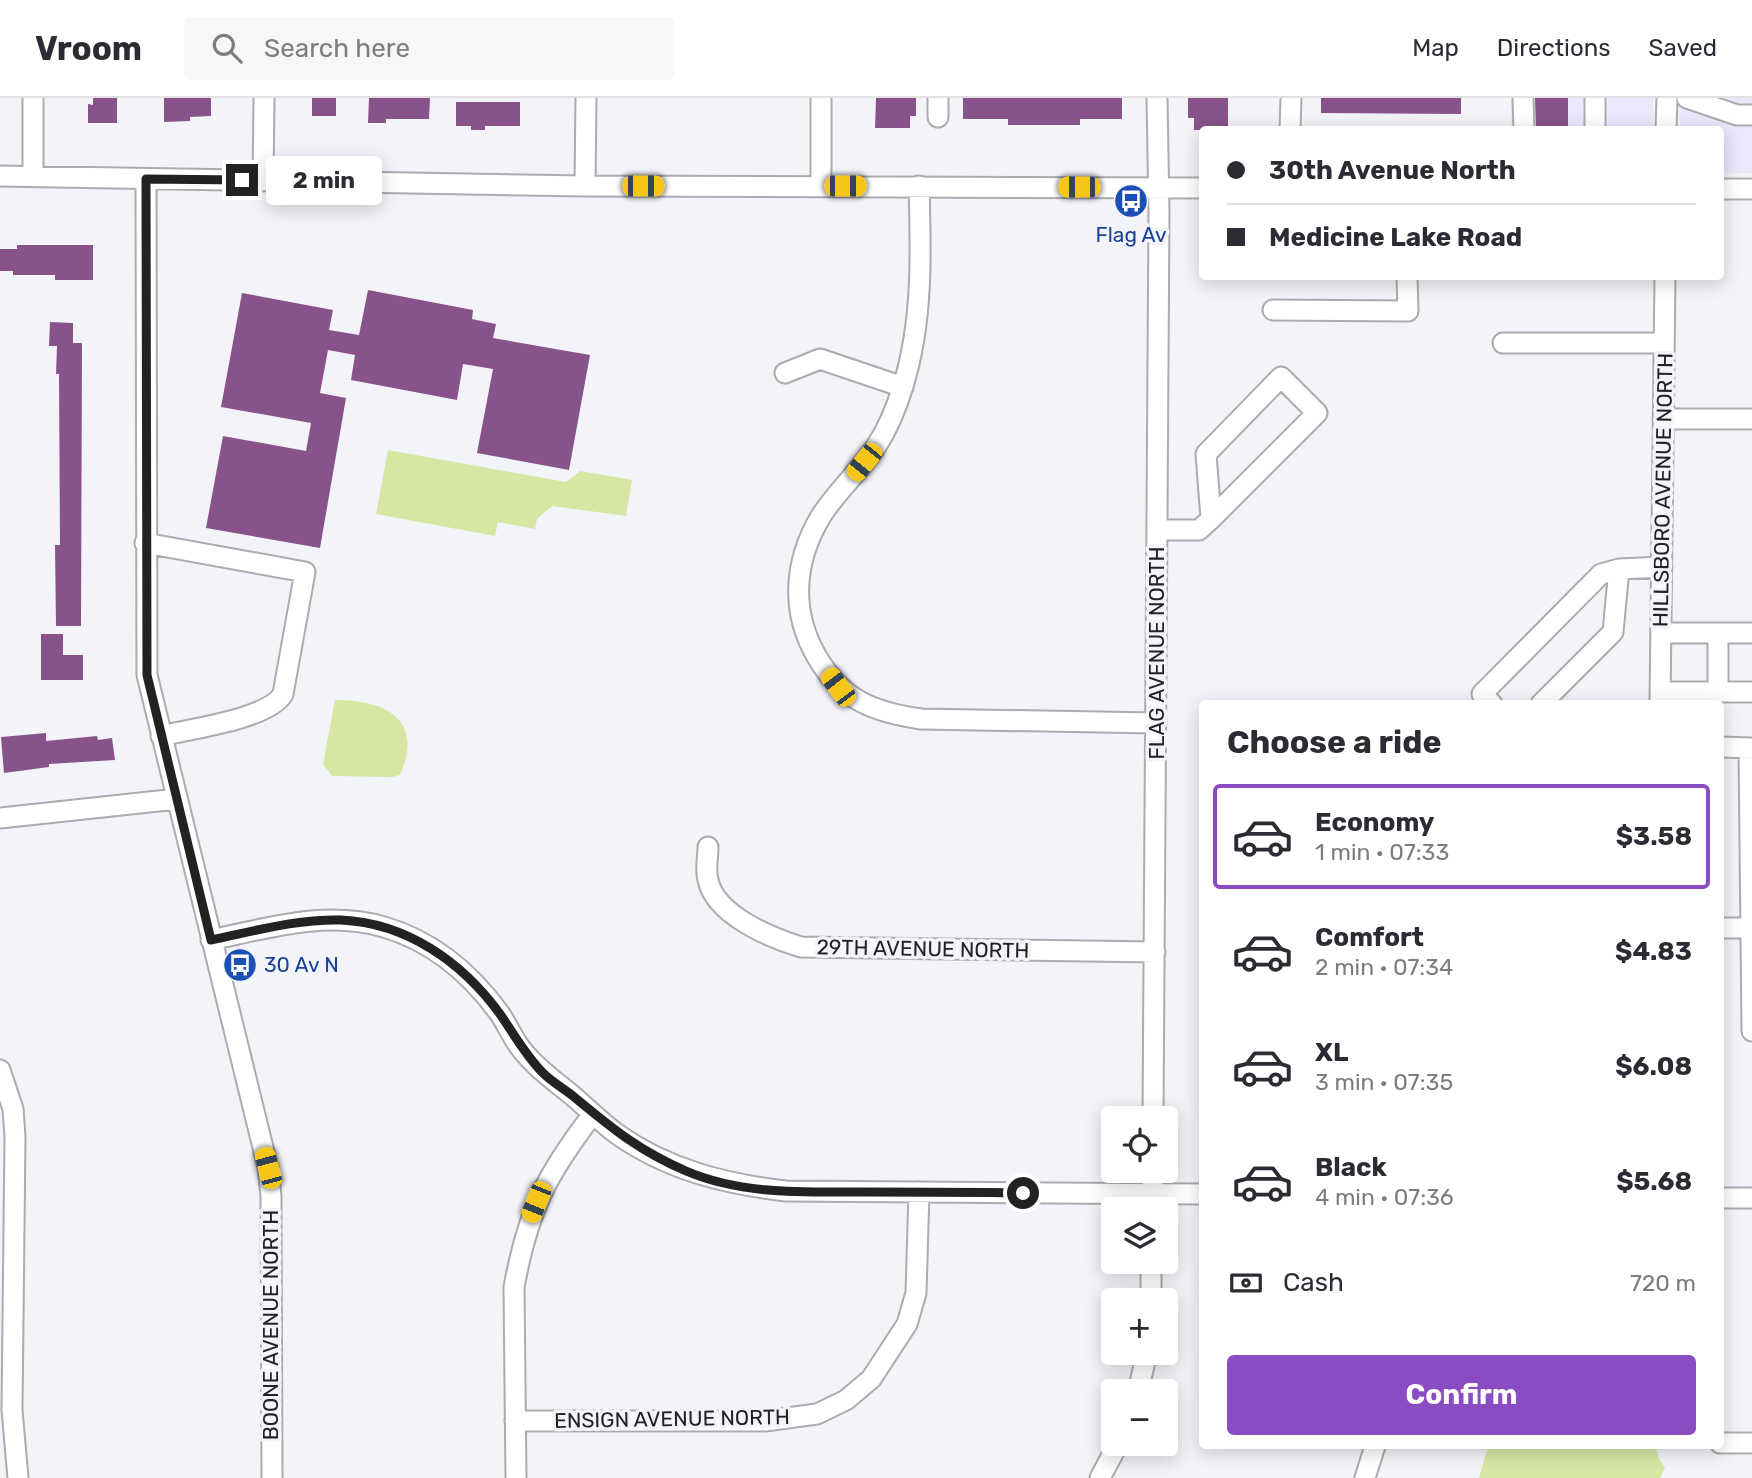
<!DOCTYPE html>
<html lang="en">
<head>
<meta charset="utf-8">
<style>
	body { margin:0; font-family:Rubik,sans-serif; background:#f7f7f7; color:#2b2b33; height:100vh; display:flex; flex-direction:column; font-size:26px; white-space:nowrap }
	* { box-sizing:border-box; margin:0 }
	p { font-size:23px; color:#7c7c81 }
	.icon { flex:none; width:38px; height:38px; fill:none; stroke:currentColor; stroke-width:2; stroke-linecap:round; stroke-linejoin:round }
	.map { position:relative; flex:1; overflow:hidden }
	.panel { position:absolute; left:1199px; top:602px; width:525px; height:749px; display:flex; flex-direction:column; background:#fff; border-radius:7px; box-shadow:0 4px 18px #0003 }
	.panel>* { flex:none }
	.hud { position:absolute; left:1199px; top:28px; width:525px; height:154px; border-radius:7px; box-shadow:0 4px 18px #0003; display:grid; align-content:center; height:154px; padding:0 28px; background:#fff }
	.fabs { position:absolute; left:1101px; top:1008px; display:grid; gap:14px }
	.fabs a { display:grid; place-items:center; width:77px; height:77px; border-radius:7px; background:#fff; box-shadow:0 4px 18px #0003; font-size:35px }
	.end { position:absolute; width:32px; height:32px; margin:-16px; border:9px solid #222224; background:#fff; box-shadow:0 0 0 4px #fff }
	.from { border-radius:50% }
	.bubble { position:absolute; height:49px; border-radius:7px; background:#fff; box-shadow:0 4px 18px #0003; font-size:23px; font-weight:700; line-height:49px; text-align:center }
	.car { position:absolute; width:21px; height:42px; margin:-21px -10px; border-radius:9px; box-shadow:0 0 5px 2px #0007; background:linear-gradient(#f5c518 24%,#345 0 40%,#f5c518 0 76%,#345 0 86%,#f5c518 0) }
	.hud b { display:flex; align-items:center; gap:24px; height:66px; font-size:26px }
	.hud b+b { border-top:2px solid #e1e1e2 }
	.hud i { width:18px; height:18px; background:#2b2b33 }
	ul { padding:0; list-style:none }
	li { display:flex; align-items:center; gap:21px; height:105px; margin:0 14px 10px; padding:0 14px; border:4px solid transparent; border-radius:7px }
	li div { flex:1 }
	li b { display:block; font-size:26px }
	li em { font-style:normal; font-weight:700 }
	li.selected { border-color:#894cc2 }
	li>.icon { width:63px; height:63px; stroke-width:1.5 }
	h2 { padding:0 28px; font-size:32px; line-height:84px }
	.pay { display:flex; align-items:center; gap:18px; height:77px; padding:0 28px; font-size:26px }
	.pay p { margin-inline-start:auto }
	.cta { display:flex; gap:14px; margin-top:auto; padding:14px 28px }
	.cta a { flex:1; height:80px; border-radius:7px; background:#894cc2; color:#fff; font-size:28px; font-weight:700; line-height:80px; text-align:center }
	header { display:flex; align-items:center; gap:42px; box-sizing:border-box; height:98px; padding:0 35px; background:#fff; border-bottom:2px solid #e1e1e2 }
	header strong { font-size:33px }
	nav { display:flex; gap:38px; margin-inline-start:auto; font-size:24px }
	.search { width:490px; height:63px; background:#f7f7f7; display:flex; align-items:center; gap:18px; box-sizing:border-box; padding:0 24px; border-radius:7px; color:#7c7c81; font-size:26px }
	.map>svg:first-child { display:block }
</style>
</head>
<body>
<header>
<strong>Vroom</strong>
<div class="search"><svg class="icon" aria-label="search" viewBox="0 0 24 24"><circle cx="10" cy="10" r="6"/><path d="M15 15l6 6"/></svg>Search here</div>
<nav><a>Map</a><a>Directions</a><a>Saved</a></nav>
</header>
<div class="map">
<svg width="1752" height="1380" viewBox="0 0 1752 1380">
	<rect width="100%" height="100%" fill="#f3f4f9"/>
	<path fill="#ece7fd" d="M 1511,0 L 1653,0 L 1653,31 L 1511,32 Z
		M 1679,0 L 1752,0 L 1752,75 L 1720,75 L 1720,32 L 1680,31 Z"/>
	<path fill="#d6e7a4" d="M 388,352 L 566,384 L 580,373 L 632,382 L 626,418 L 552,408 L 537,421 L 535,431 L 498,424 L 495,438 L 376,416 Z
		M 335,602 C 384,602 425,620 400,677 L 392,679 L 332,678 L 323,666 Z
		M 1488,1348 L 1656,1348 L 1659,1361 L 1665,1370 L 1660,1380 L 1479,1380 Z"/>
	<path fill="#88538b" d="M 93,0 L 117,0 L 117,25 L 88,25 L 88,6 L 93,7 Z
		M 164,0 L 211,0 L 211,18 L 190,19 L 190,23 L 164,24 Z
		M 312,0 L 336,0 L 336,18 L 312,18 Z
		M 369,0 L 430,0 L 429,21 L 386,21 L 386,25 L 368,25 Z
		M 876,0 L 916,0 L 916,18 L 910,18 L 910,30 L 875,30 Z
		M 963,0 L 1122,0 L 1122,21 L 1080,21 L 1080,27 L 1008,27 L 1008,21 L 963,21 Z
		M 1188,0 L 1228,0 L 1228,32 L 1194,32 L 1194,20 L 1188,20 Z
		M 1321,0 L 1461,0 L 1461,16 L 1321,15 Z
		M 1535,0 L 1568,0 L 1568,32 L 1536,32 Z
		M 456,4 L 520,4 L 520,28 L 485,28 L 485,32 L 471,32 L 471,28 L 456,28 Z
		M 17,147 L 93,147 L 93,182 L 55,182 L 55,177 L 13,177 L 13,173 L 0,173 L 0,151 L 17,151 Z
		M 368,192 L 473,212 L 472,221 L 496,226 L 493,240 L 590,257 L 569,372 L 477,355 L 493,271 L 463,266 L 457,302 L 351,282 L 355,257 L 328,252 L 320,295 L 346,300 L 320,450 L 206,430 L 223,338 L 306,353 L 311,325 L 221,309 L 242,195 L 333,212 L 329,232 L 359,237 Z
		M 50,224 L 73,225 L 73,245 L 82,245 L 81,528 L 56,528 L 55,447 L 60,447 L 59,276 L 56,276 L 57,248 L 49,248 Z
		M 41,536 L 63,536 L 63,557 L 83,557 L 83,582 L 41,582 Z
		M 46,635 L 46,643 L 97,638 L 98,642 L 112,640 L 115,662 L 49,666 L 49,669 L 4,675 L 1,639 Z"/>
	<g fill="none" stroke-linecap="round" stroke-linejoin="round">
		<g stroke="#ababb0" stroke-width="23">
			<path id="minor" d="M 33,0 L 33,78
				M 938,0 L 938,19
				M 1523,0 L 1524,32
				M 1687,0 L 1737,17 L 1752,17
				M 1290,32 L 1291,0
				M 1595,32 L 1595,0
				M 1666,32 L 1667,0
				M 0,78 L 585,88 L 1202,90
				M 146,81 L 147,577 L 268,1070 L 271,1098 L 272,1380
				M 263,83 L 264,0
				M 585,88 L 586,0
				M 821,88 L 821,0
				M 919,88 C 921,155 923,224 903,288 C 897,308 888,330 877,347 C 861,372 837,393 821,418 C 794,463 790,513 817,559 C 842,602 873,614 921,621 L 1156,625
				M 1720,91 L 1752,91
				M 1273,212 L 1408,213 L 1407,178
				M 1503,245 L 1664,245
				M 785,275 L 820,261 L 903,289
				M 1663,321 L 1752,321
				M 1158,432 L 1199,432 L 1211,421 L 1317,315 L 1281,279 L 1206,356 L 1211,421
				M 145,445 L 305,474 L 283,596 C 269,621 189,631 161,638
				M 1661,535 L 1718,535 L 1718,594
				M 1718,535 L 1752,535
				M 1660,594 L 1752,594
				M 1492,606 L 1482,596 L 1601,476 L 1619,471 L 1662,469
				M 1541,606 L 1613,534 L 1619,471
				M 1660,606 L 1665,178
				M 1720,649 L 1752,650
				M 1749,650 L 1752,933
				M 0,720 L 177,701
				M 708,749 C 708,759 705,772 708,782 C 715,817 771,840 801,849 L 1155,854
				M 1720,830 L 1749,830
				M 211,842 C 268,830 325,812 384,829 C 432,843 471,876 500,916 C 508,928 513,941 522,952 C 537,971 555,983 573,998 C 588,1011 602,1025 617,1036 C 668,1072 725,1086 786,1093 L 1202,1096
				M 0,972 L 13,1011 L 15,1039 L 12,1312 L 18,1380
				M 1153,1020 L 1159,114 L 1157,0
				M 1720,1100 L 1752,1100
				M 1152,1111 L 1153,1073
				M 1151,1202 L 1151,1164
				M 1138,1293 L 1147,1255
				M 515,1323 L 765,1323 L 817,1316 L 846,1302 L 871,1281 L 907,1226 L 916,1195 L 919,1094
				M 1720,1345 L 1752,1345
				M 516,1380 L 514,1189 C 528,1113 546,1077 593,1016
				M 1100,1380 L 1118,1346
				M 1365,1380 L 1375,1348"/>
		</g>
		<use href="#minor" stroke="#fff" stroke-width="19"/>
	</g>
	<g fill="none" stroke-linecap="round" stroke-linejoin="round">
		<path stroke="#222224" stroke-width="9" d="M 242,82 L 146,81 L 147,577 L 211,842 C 255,833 296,821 341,822 C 407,825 462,864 500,916 C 514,936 525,957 543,975 C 552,984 563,990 573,998 C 613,1031 638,1052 686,1073 C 742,1097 805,1094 864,1094 C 917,1094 970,1094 1023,1095"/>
	</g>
	<defs>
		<g id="bus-disc" transform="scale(1.75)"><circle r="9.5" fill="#1a4fb4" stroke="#f3f4f9"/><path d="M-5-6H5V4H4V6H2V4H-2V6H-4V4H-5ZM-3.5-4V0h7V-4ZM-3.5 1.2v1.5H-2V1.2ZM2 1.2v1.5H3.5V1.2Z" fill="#fff"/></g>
	</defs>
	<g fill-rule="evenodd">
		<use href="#bus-disc" x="1131" y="103"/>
		<use href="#bus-disc" x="240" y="867"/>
	</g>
	<g text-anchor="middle" stroke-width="7" stroke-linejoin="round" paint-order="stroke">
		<g font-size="21" fill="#164399" stroke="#f3f4f9">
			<text x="1131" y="144">Flag Av</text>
			<text x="264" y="874" text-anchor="start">30 Av N</text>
		</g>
		<g font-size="21" fill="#222224" stroke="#f3f4f9">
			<text transform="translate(1663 392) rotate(-89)" y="7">HILLSBORO AVENUE NORTH</text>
			<text transform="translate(1157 555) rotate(-90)" y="7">FLAG AVENUE NORTH</text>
			<text transform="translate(923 851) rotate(1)" y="7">29TH AVENUE NORTH</text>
			<text transform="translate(271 1227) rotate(-90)" y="7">BOONE AVENUE NORTH</text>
			<text transform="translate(672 1321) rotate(-1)" y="7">ENSIGN AVENUE NORTH</text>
		</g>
	</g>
</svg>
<div class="fabs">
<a><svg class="icon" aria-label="locate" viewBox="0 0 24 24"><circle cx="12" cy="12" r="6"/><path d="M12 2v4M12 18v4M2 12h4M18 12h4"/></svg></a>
<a><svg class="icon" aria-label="layers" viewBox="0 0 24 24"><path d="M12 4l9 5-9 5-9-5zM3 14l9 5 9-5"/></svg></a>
<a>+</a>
<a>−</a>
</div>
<i class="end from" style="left:1023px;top:1095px"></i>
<i class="end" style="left:242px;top:82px"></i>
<div class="bubble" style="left:266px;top:58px;width:116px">2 min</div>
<i class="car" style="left:643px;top:88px;rotate:90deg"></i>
<i class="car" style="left:845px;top:88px;rotate:90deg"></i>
<i class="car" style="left:1079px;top:89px;rotate:270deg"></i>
<i class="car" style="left:864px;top:364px;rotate:219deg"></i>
<i class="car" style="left:838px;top:589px;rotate:323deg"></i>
<i class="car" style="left:268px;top:1070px;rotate:345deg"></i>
<i class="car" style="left:536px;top:1104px;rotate:202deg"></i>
<div class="hud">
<b><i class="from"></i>30th Avenue North</b>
<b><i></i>Medicine Lake Road</b>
</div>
<section class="panel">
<h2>Choose a ride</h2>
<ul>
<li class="selected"><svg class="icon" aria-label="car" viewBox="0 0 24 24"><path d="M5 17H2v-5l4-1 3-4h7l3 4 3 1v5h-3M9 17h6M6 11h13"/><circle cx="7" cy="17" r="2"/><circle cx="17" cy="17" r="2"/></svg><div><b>Economy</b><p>1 min · 07:33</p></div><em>$3.58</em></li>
<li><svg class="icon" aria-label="car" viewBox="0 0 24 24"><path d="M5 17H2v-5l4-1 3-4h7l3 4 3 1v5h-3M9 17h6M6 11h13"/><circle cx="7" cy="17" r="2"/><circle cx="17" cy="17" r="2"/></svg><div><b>Comfort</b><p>2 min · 07:34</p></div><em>$4.83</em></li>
<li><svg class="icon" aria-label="car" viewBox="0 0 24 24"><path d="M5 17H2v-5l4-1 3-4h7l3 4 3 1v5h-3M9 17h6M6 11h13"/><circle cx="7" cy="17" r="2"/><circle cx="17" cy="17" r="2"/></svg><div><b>XL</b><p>3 min · 07:35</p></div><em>$6.08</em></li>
<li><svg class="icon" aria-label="car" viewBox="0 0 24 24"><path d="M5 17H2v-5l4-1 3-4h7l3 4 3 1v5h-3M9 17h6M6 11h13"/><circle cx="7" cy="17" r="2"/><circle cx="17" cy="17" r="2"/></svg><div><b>Black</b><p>4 min · 07:36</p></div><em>$5.68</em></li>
</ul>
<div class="pay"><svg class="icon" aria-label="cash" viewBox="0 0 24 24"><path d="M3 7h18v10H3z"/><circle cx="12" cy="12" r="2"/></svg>Cash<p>720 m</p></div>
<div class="cta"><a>Confirm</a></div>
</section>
</div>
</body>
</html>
